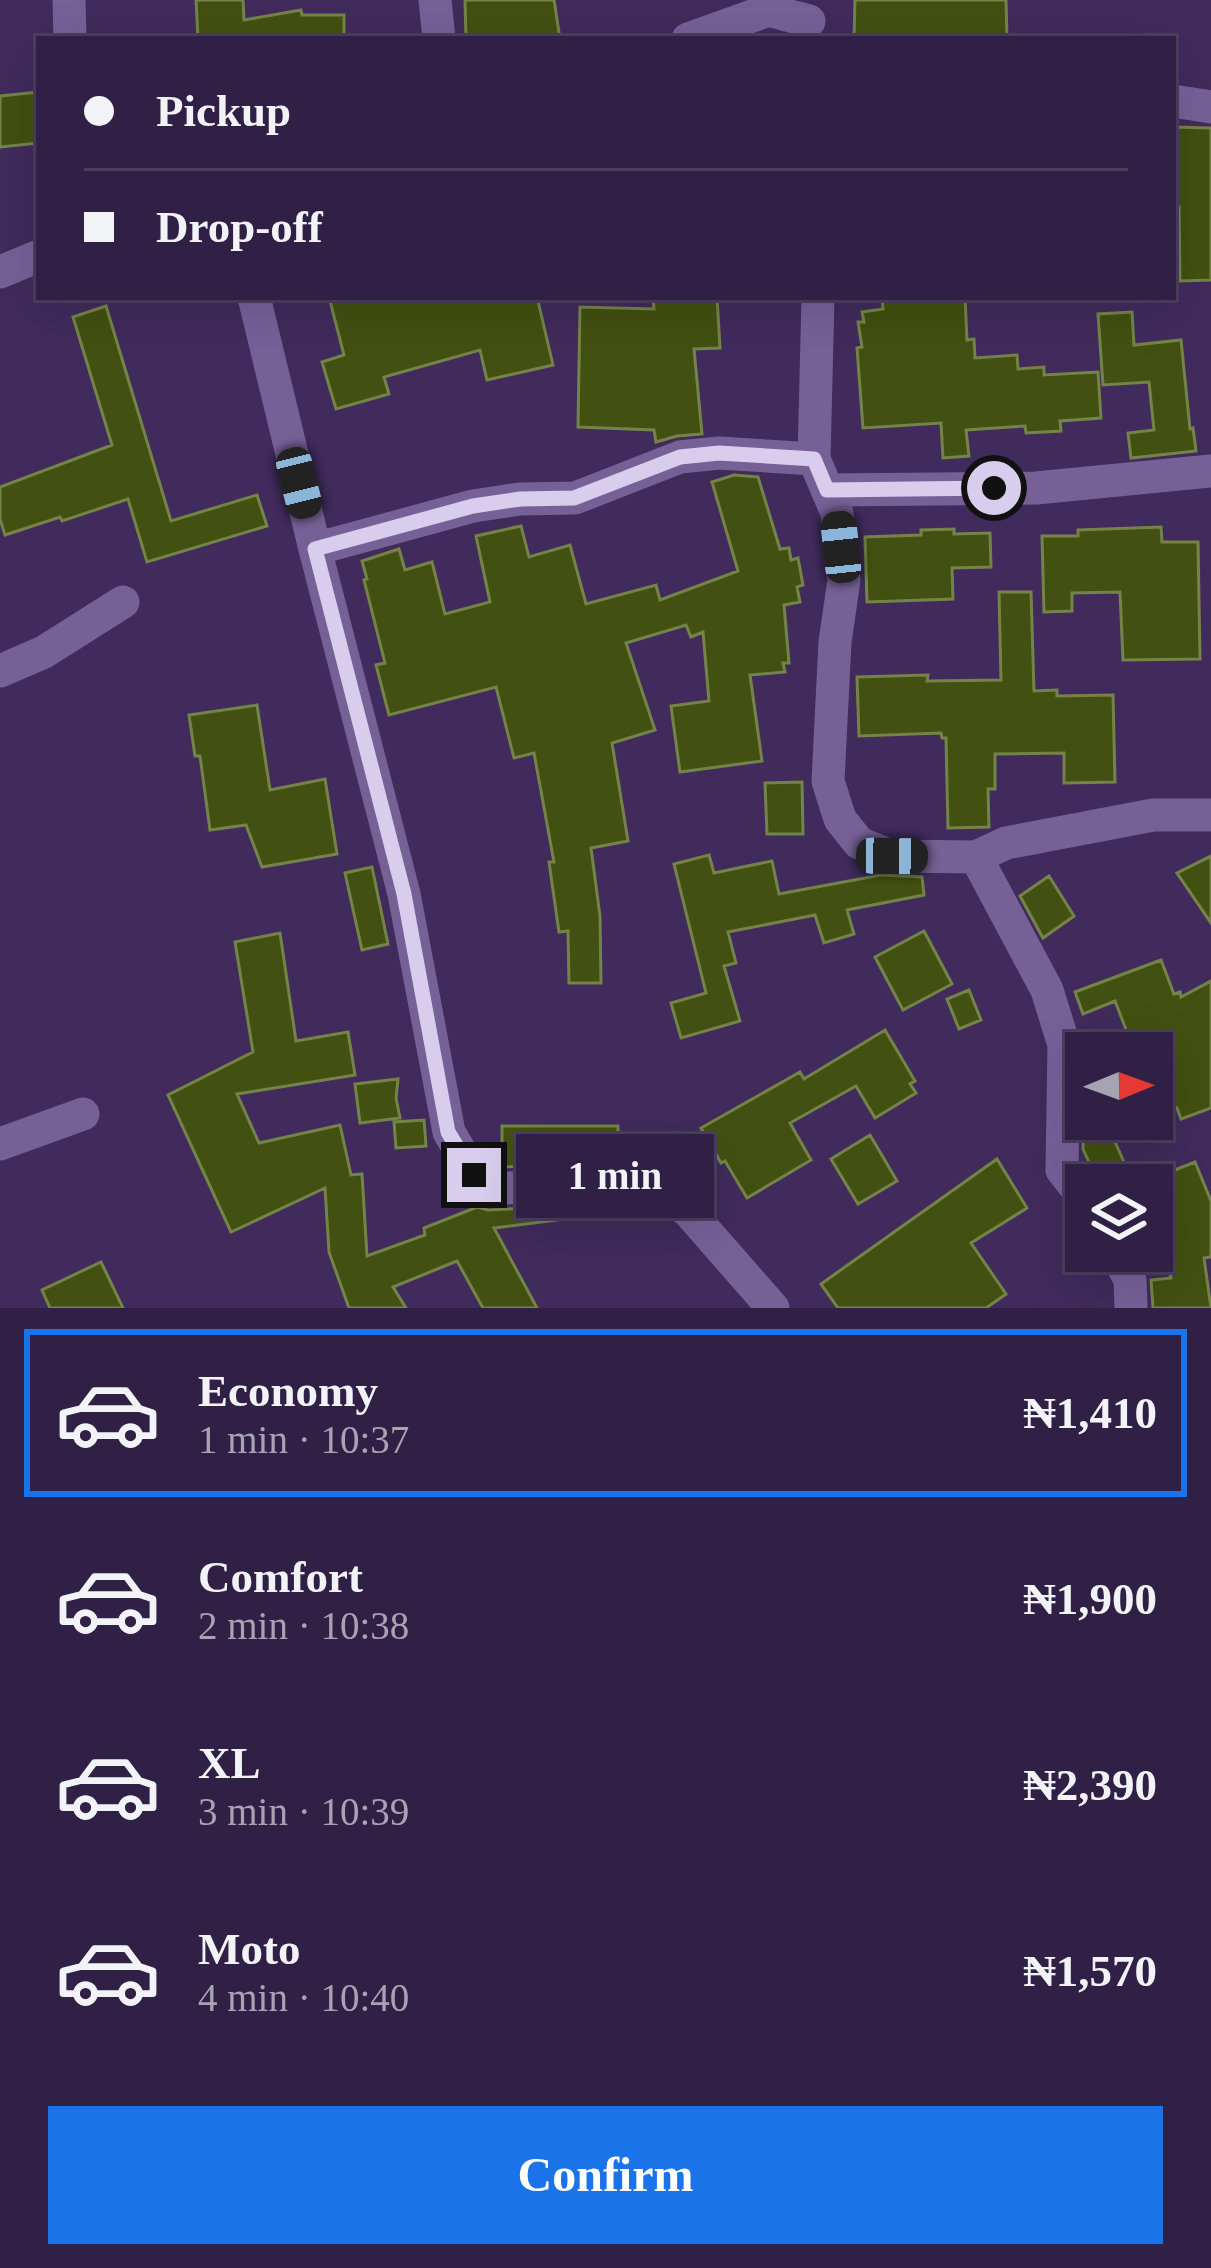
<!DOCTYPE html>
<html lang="en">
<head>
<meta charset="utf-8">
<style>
	body { margin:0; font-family:Georgia,serif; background:#3c2d50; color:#f1f3f6; height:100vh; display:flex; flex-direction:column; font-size:45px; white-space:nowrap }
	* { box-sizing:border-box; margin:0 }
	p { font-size:39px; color:#a8a3b3 }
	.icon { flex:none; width:66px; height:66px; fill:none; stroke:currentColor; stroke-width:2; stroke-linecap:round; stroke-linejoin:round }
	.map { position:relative; height:1308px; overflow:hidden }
	.sheet { display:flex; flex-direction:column; background:#302045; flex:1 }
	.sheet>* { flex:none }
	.top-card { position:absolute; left:36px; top:36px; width:1140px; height:264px; border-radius:0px; box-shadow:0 12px 48px #0002,0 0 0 3px #4b3e5e; display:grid; align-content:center; height:264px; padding:0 48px; background:#302045 }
	.needle { width:78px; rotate:89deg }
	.tools { position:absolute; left:1065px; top:1032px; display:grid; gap:24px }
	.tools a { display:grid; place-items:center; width:108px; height:108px; border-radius:0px; background:#302045; box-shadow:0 12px 48px #0002,0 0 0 3px #4b3e5e; font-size:60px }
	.end { position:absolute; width:54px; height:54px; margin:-27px; border:15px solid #d8cdec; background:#111; box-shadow:0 0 0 6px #111 }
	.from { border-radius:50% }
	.bubble { position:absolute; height:84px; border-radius:0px; background:#302045; box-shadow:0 12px 48px #0002,0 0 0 3px #4b3e5e; font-size:39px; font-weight:700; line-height:84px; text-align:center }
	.car { position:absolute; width:36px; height:72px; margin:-36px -18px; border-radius:15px; box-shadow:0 0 9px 3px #0007; background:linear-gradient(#222 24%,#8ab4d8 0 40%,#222 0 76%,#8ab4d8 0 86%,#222 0) }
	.top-card b { display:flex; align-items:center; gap:42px; height:114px; font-size:45px }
	.top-card b+b { border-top:3px solid #4b3e5e }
	.top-card i { width:30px; height:30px; background:#f1f3f6 }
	ul { padding:21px 0 0; list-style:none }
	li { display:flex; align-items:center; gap:36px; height:168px; margin:0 24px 18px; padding:0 24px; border:6px solid transparent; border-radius:0px }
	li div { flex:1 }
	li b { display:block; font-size:45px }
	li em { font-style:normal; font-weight:700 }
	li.current { border-color:#1a73e8 }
	li>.icon { width:108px; height:108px; stroke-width:1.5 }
	.action { display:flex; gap:24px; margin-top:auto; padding:24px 48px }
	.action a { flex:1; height:138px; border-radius:0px; background:#1a73e8; color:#fff; font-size:48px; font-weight:700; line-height:138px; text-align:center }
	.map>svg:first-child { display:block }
</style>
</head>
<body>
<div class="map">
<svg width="1211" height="1308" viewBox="0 0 1211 1308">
	<rect width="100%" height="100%" fill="#402b5c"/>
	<path fill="#425011" stroke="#748448" stroke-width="3" d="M 196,0 L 243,0 L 244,20 L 301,10 L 302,15 L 344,15 L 344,39 L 198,39 Z
		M 465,0 L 554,0 L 560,39 L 466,39 Z
		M 855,0 L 1006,0 L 1007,39 L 854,39 Z
		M 39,92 L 37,118 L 39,143 L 0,147 L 0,96 Z
		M 1173,127 L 1211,128 L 1211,280 L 1180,281 L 1179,207 L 1173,207 Z
		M 329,297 L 537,297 L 553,365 L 487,380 L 480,350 L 384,377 L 389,394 L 336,409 L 322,362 L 344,355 Z
		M 653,297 L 717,297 L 720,348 L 694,349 L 702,434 L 677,436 L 656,442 L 654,430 L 578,427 L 580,307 L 654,309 Z
		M 882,297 L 965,297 L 967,340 L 974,339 L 975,358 L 1017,355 L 1018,369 L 1044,367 L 1044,375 L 1098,372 L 1101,418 L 1060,421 L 1061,431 L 1026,433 L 1025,426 L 966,430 L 969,456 L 943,458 L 941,423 L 863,428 L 857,348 L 862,347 L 858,322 L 864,322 L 862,312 L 883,309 Z
		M 106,306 L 171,521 L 257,495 L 267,526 L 147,562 L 128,499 L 62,521 L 60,517 L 5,535 L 0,519 L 0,487 L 112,445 L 73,317 Z
		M 1132,312 L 1134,345 L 1181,340 L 1190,429 L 1193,428 L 1196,451 L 1131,458 L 1128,433 L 1154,430 L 1149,382 L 1103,385 L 1098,314 Z
		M 734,475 L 758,477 L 780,549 L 789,548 L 791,560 L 798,558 L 803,585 L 797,587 L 800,602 L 784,605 L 789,663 L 783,663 L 785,672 L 750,675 L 762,761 L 680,772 L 671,706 L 709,701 L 703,632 L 691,637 L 686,625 L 626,643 L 655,730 L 612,743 L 628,841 L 591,848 L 600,916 L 601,983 L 569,983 L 568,931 L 559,932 L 549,862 L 554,862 L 534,753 L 514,758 L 496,687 L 389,715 L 376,665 L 385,663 L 364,580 L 367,579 L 362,561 L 399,549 L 405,570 L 432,562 L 445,614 L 490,602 L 476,536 L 521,526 L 529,557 L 570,545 L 586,604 L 656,585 L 660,600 L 738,571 L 712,482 Z
		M 1161,527 L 1162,542 L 1198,542 L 1200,659 L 1123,660 L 1120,592 L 1072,593 L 1072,611 L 1044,612 L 1042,536 L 1078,536 L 1078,530 Z
		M 954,529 L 954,534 L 990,533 L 991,567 L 952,568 L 953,599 L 867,602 L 865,537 L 921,535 L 921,530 Z
		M 999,592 L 1031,592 L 1034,691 L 1057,690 L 1057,696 L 1113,695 L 1115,782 L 1064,783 L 1064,753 L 995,754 L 995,789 L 988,789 L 989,827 L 948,828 L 946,738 L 942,738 L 941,733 L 859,736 L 857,677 L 928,675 L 927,681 L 1001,680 Z
		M 257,705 L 270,790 L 325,779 L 337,854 L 262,867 L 246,825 L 210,830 L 200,756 L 195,756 L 189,715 Z
		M 802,782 L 803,834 L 767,834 L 765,783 Z
		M 709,855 L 714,873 L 772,861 L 779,894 L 881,875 L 922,877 L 924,895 L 847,910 L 854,934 L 824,943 L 815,915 L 728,932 L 736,963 L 724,966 L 740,1021 L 681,1038 L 671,1003 L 706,993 L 674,864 Z
		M 1211,856 L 1211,923 L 1177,873 Z
		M 372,867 L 388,944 L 362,950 L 345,873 Z
		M 1049,876 L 1074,916 L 1043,938 L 1020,896 Z
		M 924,931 L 952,984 L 903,1010 L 875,957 Z
		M 280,933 L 296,1041 L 348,1032 L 355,1075 L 237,1094 L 259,1143 L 340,1125 L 351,1175 L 362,1174 L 367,1256 L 425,1235 L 424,1228 L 477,1207 L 488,1210 L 572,1206 L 573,1218 L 494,1228 L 537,1308 L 483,1308 L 457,1261 L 393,1287 L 406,1308 L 349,1308 L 329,1252 L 325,1188 L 231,1232 L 168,1095 L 253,1052 L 235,942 Z
		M 1161,960 L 1174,994 L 1180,992 L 1181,997 L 1211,981 L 1211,1108 L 1181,1119 L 1177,1108 L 1168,1112 L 1152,1070 L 1152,1053 L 1135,1053 L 1115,1001 L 1083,1014 L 1075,992 Z
		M 969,990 L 981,1020 L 959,1029 L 947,999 Z
		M 885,1030 L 915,1081 L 910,1084 L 916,1093 L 875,1118 L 856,1086 L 790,1123 L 811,1160 L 747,1198 L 725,1161 L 721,1163 L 701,1128 L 800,1072 L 804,1079 Z
		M 398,1079 L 396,1098 L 400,1118 L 360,1123 L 355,1084 Z
		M 1084,1119 L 1105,1119 L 1134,1185 L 1100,1185 L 1098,1182 L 1083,1149 Z
		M 424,1120 L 426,1146 L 396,1148 L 394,1122 Z
		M 502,1126 L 618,1126 L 618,1162 L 502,1167 Z
		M 870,1135 L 897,1181 L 858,1204 L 831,1159 Z
		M 997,1159 L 1027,1208 L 971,1243 L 1006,1294 L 986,1308 L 838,1308 L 821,1284 Z
		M 1195,1162 L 1211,1201 L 1211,1257 L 1204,1258 L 1211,1308 L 1153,1308 L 1151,1280 L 1171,1278 L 1164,1239 L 1152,1210 L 1152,1179 Z
		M 101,1262 L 123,1308 L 50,1308 L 42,1290 Z"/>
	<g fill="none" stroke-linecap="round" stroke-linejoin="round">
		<path stroke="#766197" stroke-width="33" d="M 69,0 L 70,39
			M 435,0 L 439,39
			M 769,10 L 809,21
			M 688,39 L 769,10 L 779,0
			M 1173,101 L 1211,107
			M 0,272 L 39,256
			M 254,297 L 315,549 L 404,894 L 449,1132 L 474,1175 L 487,1189 L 649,1182 L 688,1211 L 773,1308
			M 818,297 L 814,459 L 837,513 L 844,580 L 835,642 L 828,781 L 840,819 L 859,843 L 892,856 L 976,857 L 1006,843 L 1153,815 L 1211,815
			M 827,490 L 1036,488 L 1211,471
			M 315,549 L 473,506 L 520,499 L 575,498 L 680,457 L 719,453 L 814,459
			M 0,671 L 44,652 L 123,602
			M 976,857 L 1047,990 L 1064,1045 L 1062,1170 L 1086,1201
			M 0,1144 L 83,1114
			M 1115,1251 L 1130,1280 L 1131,1308"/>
	</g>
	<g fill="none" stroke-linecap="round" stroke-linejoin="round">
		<path stroke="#d8cdec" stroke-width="15" d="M 474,1175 L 448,1132 L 404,894 L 315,549 L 473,506 L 520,499 L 574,498 L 680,457 L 719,453 L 814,459 L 827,490 L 994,488"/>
	</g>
</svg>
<div class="tools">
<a><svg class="needle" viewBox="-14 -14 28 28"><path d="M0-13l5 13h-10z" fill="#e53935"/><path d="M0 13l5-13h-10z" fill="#a8a3b3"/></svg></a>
<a><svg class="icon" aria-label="layers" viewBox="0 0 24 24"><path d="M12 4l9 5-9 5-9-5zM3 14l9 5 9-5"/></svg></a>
</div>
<i class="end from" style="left:994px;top:488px"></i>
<i class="end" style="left:474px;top:1175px"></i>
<div class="bubble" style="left:516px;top:1134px;width:198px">1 min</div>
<i class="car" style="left:299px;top:483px;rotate:166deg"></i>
<i class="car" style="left:841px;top:547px;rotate:354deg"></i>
<i class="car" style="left:892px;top:856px;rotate:91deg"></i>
<div class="top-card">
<b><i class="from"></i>Pickup</b>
<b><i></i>Drop-off</b>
</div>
</div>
<section class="sheet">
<ul>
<li class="current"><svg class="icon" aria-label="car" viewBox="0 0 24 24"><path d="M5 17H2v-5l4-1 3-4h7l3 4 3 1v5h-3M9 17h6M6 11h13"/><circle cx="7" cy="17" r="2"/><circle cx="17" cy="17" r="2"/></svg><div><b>Economy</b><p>1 min · 10:37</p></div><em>₦1,410</em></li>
<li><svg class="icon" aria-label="car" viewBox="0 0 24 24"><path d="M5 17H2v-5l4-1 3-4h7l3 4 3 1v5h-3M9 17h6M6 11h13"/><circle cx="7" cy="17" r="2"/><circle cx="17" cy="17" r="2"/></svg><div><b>Comfort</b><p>2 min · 10:38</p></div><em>₦1,900</em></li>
<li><svg class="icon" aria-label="car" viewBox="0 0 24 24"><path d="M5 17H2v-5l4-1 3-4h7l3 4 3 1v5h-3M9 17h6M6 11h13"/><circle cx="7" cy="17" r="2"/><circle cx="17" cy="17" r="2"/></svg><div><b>XL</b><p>3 min · 10:39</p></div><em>₦2,390</em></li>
<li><svg class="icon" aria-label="car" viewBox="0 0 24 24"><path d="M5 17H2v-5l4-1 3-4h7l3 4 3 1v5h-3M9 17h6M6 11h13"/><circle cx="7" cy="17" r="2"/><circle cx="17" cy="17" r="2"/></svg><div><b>Moto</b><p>4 min · 10:40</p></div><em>₦1,570</em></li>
</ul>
<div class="action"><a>Confirm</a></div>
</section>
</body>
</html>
